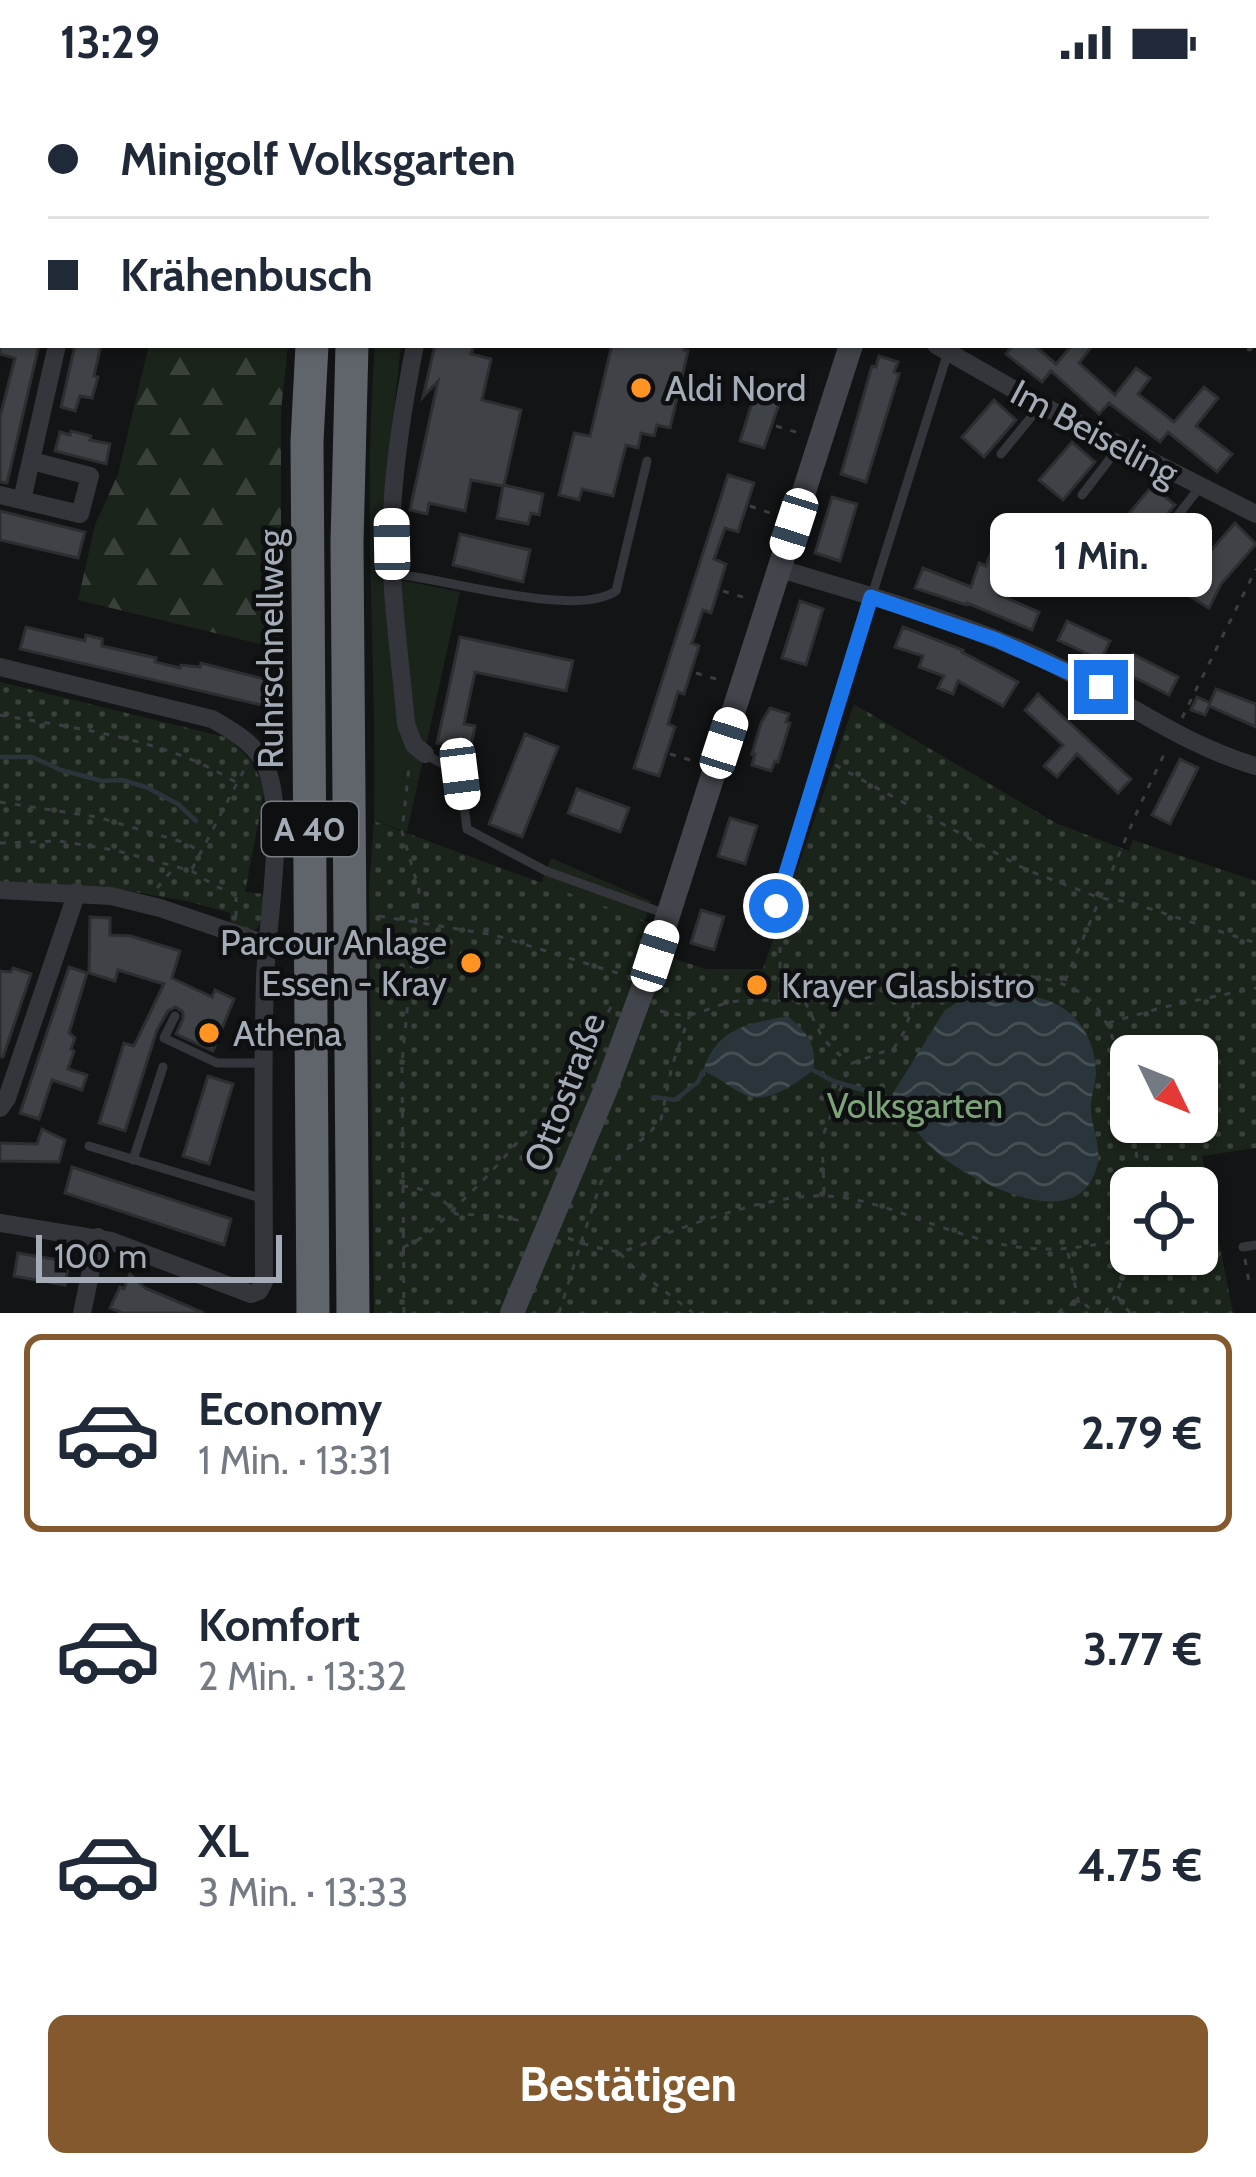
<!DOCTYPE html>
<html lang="de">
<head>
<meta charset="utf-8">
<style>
	body { margin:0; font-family:Cabin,sans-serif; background:#f2f2f3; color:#1f2937; height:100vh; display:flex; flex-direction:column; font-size:45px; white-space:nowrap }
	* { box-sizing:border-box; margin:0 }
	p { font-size:39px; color:#747a83 }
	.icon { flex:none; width:66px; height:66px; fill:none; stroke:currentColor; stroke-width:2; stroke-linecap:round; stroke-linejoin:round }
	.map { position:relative; height:1229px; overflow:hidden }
	.drawer { display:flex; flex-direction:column; background:#fff; flex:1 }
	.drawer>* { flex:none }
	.hud { position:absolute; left:0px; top:0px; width:1257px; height:264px; box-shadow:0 3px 9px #0004; display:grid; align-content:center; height:264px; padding:0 48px; background:#fff }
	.needle { width:78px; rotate:133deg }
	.buttons { position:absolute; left:1110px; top:951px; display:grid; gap:24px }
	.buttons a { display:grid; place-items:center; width:108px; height:108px; border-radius:18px; background:#fff; box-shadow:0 3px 9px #0004; font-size:60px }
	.scale { position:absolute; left:36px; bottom:30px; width:246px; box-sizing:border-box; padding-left:12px; border:6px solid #a4acb7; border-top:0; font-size:33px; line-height:42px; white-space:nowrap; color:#a4acb7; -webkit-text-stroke:9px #0e0f10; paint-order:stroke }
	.end { position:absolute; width:54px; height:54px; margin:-27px; border:15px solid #1a73e8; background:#fff; box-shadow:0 0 0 6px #fff }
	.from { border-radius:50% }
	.bubble { position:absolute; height:84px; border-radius:18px; background:#fff; box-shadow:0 3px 9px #0004; font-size:39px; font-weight:800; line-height:84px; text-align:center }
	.car { position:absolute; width:36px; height:72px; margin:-36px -18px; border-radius:15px; box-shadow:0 0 9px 3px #0007; background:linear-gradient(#fff 24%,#345 0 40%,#fff 0 76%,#345 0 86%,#fff 0) }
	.hud b { display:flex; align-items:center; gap:42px; height:114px; font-size:45px }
	.hud b+b { border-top:3px solid #e0e1e3 }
	.hud i { width:30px; height:30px; background:#1f2937 }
	ul { padding:21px 0 0; list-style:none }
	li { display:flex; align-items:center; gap:36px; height:198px; margin:0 24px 18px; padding:0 24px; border:6px solid transparent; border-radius:18px }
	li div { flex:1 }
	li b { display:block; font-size:45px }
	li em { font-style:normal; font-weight:800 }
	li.selected { border-color:#84592e }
	li>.icon { width:108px; height:108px; stroke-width:1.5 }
	.action { display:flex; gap:24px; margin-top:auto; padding:24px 48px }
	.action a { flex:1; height:138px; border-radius:18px; background:#84592e; color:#fff; font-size:48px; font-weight:800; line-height:138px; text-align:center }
	.status { display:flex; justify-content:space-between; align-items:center; height:84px; padding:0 60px; background:#fff; direction:ltr }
	.status svg { height:33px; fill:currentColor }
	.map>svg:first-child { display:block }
</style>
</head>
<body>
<div class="status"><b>13:29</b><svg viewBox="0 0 49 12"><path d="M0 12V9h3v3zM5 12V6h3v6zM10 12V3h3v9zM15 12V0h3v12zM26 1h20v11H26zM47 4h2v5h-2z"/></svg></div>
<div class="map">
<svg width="1256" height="1229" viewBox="0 0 1256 1229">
	<defs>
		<pattern id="forest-firs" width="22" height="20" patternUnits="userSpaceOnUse" patternTransform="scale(3)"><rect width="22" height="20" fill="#1b241b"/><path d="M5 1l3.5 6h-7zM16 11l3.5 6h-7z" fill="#39413a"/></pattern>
		<pattern id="park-dots" width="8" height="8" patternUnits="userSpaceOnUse" patternTransform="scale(3)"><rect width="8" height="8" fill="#1b241b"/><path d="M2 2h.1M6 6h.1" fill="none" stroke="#39413a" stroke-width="1.8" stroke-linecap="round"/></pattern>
		<pattern id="water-waves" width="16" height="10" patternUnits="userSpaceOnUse" patternTransform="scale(3)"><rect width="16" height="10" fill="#29353a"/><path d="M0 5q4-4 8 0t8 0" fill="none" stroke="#455054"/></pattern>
	</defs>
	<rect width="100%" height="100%" fill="#131415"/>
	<path fill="#1b241b" d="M 375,261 L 401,261 L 384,415 L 381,469 L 385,493 L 460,508 L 407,748 L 374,737 C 377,579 362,419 375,261 Z
		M 551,774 L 651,817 L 645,837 L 541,799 Z"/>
	<path fill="url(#forest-firs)" d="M 149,261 L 288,261 L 281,327 L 281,565 L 78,516 L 95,441 L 118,390 Z"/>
	<path fill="url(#park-dots)" fill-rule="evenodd" d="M 0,598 L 229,654 L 251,677 L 265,704 L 245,808 L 265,810 C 264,824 266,839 253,847 L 230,842 L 230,829 L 191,818 L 108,803 L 0,800 Z
		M 854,620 L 1056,739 L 1129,767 L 1133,756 L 1256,797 L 1256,1064 L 1202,1072 L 1233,1229 L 374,1229 L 369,804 L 374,737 L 645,837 L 650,839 L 656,869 L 706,885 L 763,885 ZM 1131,972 L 1197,972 L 1197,1038 L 1131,1038 ZM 1131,1104 L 1197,1104 L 1197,1170 L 1131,1170 Z"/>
	<path fill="url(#water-waves)" d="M 1013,909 C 1027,912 1046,914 1058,921 C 1084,936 1096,962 1096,991 C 1095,1000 1092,1009 1091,1019 C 1089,1048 1110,1069 1089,1100 C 1061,1142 977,1098 946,1076 C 924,1060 907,1035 890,1014 L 945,926 L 962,916 Z
		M 788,932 C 807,950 817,958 813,986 C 798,998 768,1020 748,1012 C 732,1006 719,993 703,987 C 717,943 748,940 788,932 Z"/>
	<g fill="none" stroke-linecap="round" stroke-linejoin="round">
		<path stroke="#29353a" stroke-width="4.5" d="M 0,673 L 32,673 L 61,686 L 102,697 L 122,696 L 146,703 L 178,720 L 196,737
			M 813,986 L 833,997 L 890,1014
			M 654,1013 L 675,1016 L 698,998 L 703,987"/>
	</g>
	<path fill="#3f4246" stroke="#2d2e32" stroke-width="3" d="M 0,261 L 39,261 L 7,399 L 0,398 L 0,333 L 15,274 L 0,270 Z
		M 75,261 L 101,261 L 94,292 L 98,293 L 92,314 L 80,312 L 75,327 L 61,323 Z
		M 435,261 L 474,261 L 471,270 L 491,275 L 482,316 L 521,326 L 504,401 L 543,410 L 539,431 L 531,429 L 528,440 L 497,434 L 503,402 L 471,396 L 465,427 L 429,419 L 427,430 L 410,426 L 438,297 L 423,313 Z
		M 612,261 L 685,261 L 684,266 L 688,267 L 670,344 L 657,341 L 654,352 L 641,349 L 638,364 L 626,361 L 613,412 L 582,405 L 579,416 L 559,411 L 574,349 L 590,352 Z
		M 1013,261 L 1034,261 L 1056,280 L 1072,261 L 1093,261 L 1079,279 L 1115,311 L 1136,284 L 1150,294 L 1138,310 L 1174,338 L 1204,303 L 1218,314 L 1196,342 L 1232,370 L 1217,388 L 1168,348 L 1160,358 L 1109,319 L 1099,330 L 1051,287 L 1042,298 L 1006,270 Z
		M 879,272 L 898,278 L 894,288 L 899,290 L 866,398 L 841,390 L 872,282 L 876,283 Z
		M 755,309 L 780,317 L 764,364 L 740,357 Z
		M 994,316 L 1016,336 L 984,373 L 962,353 Z
		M 71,347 L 91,352 L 90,356 L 110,360 L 106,380 L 55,367 L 60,348 L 70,351 Z
		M 1072,358 L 1095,378 L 1063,416 L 1039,396 Z
		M 728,391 L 754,399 L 738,448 L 725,444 L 714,475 L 726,480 L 711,529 L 703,526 L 692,559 L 699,562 L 684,610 L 678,608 L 668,640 L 675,643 L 659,692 L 634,684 Z
		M 1152,402 L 1175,421 L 1148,453 L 1155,462 L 1165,461 L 1157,478 L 1123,460 L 1132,448 L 1121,439 Z
		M 832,413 L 857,420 L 840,477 L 815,469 Z
		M 0,427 L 85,448 L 78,474 L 0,456 Z
		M 1235,439 L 1256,460 L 1221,500 L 1209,524 L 1191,513 L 1207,483 L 1201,478 Z
		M 460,450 L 530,466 L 523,498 L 453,481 Z
		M 990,471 L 1005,477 L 1001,487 L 1007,490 L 999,511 L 1039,528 L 1032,546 L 967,519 L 966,521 L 915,504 L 923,484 L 971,503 L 979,479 L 986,482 Z
		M 800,517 L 823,525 L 806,581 L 782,574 Z
		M 1067,537 L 1110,557 L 1101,576 L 1058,556 Z
		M 26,543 L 85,557 L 86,551 L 102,555 L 102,562 L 156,574 L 155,578 L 180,584 L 181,581 L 200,583 L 201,579 L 272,597 L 266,622 L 20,565 Z
		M 903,543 L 963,566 L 962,568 L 1018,598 L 1003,622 L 958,597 L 953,610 L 938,604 L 944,592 L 919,583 L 923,572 L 895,563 Z
		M 460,553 L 573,577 L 566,607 L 475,588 L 464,640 L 475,642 L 470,666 L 437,659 Z
		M 1133,570 L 1178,593 L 1169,611 L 1124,588 Z
		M 1216,605 L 1256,620 L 1256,643 L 1209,622 L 1205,631 L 1191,626 L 1197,613 L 1210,619 L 1209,621 Z
		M 1038,610 L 1131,695 L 1118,709 L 1077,670 L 1057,693 L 1044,682 L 1063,661 L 1025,626 Z
		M 770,624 L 789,630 L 786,638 L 790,639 L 778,678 L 775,677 L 771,687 L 752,681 L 755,670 L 752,670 L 761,639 Z
		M 525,650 L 558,663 L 522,753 L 489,740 Z
		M 1180,675 L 1198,684 L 1170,740 L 1152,731 Z
		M 577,705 L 629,724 L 620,748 L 568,729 Z
		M 730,734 L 757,742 L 745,780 L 718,772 Z
		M 701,826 L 724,833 L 714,866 L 691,859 Z
		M 90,833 L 110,834 L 110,851 L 131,852 L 180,867 L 172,894 L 212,913 L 215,906 L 234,915 L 213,967 L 176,950 L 183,935 L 183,928 L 176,923 L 168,927 L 157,946 L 125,1047 L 99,1039 L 124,959 L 134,962 L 164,900 L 118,886 L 115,897 L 89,889 Z
		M 69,883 L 87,889 L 69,949 L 75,954 L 71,965 L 74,967 L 68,985 L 87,991 L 82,1006 L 52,996 L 39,1035 L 20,1029 Z
		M 13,884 L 31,890 L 3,973 L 0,973 L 0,887 L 11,888 Z
		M 208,992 L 233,1000 L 209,1080 L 183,1072 Z
		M 42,1045 L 65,1056 L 59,1078 L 0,1077 L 0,1059 L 37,1060 Z
		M 72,1083 L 231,1135 L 224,1161 L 65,1109 Z
		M 18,1169 L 69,1178 L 65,1201 L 14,1192 Z
		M 130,1190 L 145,1204 L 204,1229 L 122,1229 L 110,1224 L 120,1203 L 124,1205 Z"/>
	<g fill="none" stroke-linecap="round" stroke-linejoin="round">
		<path stroke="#3a3d42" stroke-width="3" stroke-dasharray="6 9" stroke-linecap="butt" d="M 287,3 L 288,0
			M 819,261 L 829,264
			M 1247,265 L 1250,266 L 1256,260
			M 776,342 L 802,350
			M 750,422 L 776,431
			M 723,507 L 749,515
			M 696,589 L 723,597
			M 0,631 C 80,645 167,655 237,699
			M 1182,634 L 1256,485
			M 670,670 L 697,678
			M 835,681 L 1027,786 L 1100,814 L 1129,818 L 1256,859
			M 0,718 L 97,733 L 186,759 L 201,768
			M 0,759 L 59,757 L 114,766 L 192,787 L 215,802 L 245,814
			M 192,785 L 246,682
			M 157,804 L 174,784
			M 379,832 L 494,851 L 627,892
			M 236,833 L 236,813
			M 1065,897 L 1140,721 L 1167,664
			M 780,914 L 780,854 L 784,834
			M 805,918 L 823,955 L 847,978
			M 660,927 C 668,928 678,932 687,931 C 702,930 720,918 740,917 C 764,915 789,918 813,915 C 884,908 1046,859 1097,924 C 1116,948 1125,998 1131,1028
			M 1108,939 L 1164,923 L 1256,904
			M 1133,1038 L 1140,1104
			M 402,1102 C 426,1104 441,1111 456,1130 L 498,1132 L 526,1138
			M 824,1109 L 822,1054 L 850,980 L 894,964 L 904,948 L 921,898
			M 568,1154 L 581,1159 L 601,1098 L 614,1078 L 623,1068 L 647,1052 L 661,1035 L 672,982 L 689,933
			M 403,1163 C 426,1155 445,1134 462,1117 C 524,1058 573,991 615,916
			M 620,1169 L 628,1179 L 693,1229
			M 1068,1169 L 1079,1220
			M 1245,1175 L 1250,1203
			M 404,1229 L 402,978 L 419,806 L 402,748 L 409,683
			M 559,1229 L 581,1159 C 592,1162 606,1167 617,1167 C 632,1168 653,1155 668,1149 C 711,1133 782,1109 828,1112 C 876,1115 923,1139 969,1152 C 1031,1171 1069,1167 1131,1154
			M 1058,1229 L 1068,1220 L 1086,1221 L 1094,1229
			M 1105,1229 L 1115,1212
			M 1130,1229 L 1116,1211 L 1131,1170"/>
		<path stroke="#34363b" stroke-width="9" d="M 585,3 L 593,0
			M 1001,370 L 1041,321
			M 1082,411 L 1119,363
			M 1160,454 L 1200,403
			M 393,490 C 447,494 574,535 616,507 L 647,377
			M 425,670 L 460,690 L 467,745 L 546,787 L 666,830
			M 775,822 L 948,268
			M 175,932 L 164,954 L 217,979 L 262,979
			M 89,1062 L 264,1115
			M 133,1076 L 163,983
			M 1243,1163 L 1256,1161"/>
		<path stroke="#34363b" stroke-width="18" d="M 460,3 L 462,0
			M 415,261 C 404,316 395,371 392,427 C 388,497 400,570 406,640 L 414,661 L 425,670
			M 936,261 L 1041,321 L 1256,430
			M 0,411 L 80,430 L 90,392 L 32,377
			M 22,416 L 57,261
			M 780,485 C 865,510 952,535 1034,571 C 1110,605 1175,659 1256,682
			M 0,583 L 212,635 C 233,647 256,660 266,683 C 287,734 267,836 265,894 C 262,995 264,1096 264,1198 L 259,1207 L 251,1210 L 111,1157 L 0,1139
			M 0,806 L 111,812 L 160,824 L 266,860
			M 0,1024 L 7,1014 L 77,808
			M 82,1229 L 98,1153"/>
		<path stroke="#42454b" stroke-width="24" d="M 1026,0 L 1038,3
			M 795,3 L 804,0
			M 933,3 L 933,0
			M 1254,93 L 1256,94
			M 0,96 L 3,96
			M 512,1229 L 605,1007 L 655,872 L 851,261"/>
		<path stroke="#60656c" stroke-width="33" d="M 357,3 L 358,0
			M 399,3 L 400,0
			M 312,261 L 307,357 L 313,1229
			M 352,261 L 347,458 L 353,1229"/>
	</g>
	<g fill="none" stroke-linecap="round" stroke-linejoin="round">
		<path stroke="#1a73e8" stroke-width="15" d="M 776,822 L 871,513 L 997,556 L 1101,603"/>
	</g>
	<g fill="#ff9422" stroke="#0e0f10" stroke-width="4.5">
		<circle cx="641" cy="304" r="12"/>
		<circle cx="471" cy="879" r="12"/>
		<circle cx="757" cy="901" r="12"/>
		<circle cx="209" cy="949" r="12"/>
	</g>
	<g text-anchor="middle" stroke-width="9" stroke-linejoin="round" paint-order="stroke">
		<rect fill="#0e0f10" stroke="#777d85" stroke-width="3" x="262" y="718" width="96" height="54" rx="9"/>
		<g font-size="33" font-weight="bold" fill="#a4acb7">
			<text x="310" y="757">A 40</text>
		</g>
		<g font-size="36" fill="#a4acb7" stroke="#0e0f10" text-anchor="start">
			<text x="665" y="317">Aldi Nord</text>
			<text x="447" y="871" text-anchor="end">Parcour Anlage<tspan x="447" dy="41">Essen - Kray</tspan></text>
			<text x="781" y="914">Krayer Glasbistro</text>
			<text x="233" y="962">Athena</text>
		</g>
		<g font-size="36" fill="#a4acb7" stroke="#0e0f10">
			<text transform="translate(1095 348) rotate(28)" y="13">Im Beiseling</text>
			<text transform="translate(270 565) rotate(-90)" y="13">Ruhrschnellweg</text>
			<text transform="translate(564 1008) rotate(-69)" y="13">Ottostraße</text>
		</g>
		<g font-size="36" fill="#7da479" stroke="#0e0f10">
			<text x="915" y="1034">Volksgarten</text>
		</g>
	</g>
</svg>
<div class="buttons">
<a><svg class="needle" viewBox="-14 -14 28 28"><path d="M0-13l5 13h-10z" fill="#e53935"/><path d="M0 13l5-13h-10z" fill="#747a83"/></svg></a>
<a><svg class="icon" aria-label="locate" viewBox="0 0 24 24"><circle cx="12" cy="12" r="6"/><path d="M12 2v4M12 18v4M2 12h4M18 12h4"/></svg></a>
</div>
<div class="scale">100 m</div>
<i class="end from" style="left:776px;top:822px"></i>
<i class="end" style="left:1101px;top:603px"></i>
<div class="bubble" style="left:990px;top:429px;width:222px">1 Min.</div>
<i class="car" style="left:794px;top:440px;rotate:198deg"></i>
<i class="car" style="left:392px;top:460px;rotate:359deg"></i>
<i class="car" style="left:724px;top:659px;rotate:18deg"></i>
<i class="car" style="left:460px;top:690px;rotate:173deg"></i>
<i class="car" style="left:655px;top:872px;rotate:18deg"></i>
<div class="hud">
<b><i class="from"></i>Minigolf Volksgarten</b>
<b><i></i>Krähenbusch</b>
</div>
</div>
<section class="drawer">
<ul>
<li class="selected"><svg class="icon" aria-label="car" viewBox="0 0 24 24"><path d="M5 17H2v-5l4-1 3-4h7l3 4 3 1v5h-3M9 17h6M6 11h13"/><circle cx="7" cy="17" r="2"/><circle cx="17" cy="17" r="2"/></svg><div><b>Economy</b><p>1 Min. · 13:31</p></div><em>2.79 €</em></li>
<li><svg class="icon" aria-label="car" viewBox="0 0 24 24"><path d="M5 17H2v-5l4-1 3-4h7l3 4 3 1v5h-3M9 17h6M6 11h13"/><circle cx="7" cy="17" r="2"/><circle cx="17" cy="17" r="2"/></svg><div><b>Komfort</b><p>2 Min. · 13:32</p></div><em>3.77 €</em></li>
<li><svg class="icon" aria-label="car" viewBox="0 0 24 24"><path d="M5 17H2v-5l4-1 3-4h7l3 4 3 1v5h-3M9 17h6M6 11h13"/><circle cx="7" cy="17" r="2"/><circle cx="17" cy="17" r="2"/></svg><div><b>XL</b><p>3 Min. · 13:33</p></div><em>4.75 €</em></li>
</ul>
<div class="action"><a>Bestätigen</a></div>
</section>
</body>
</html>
